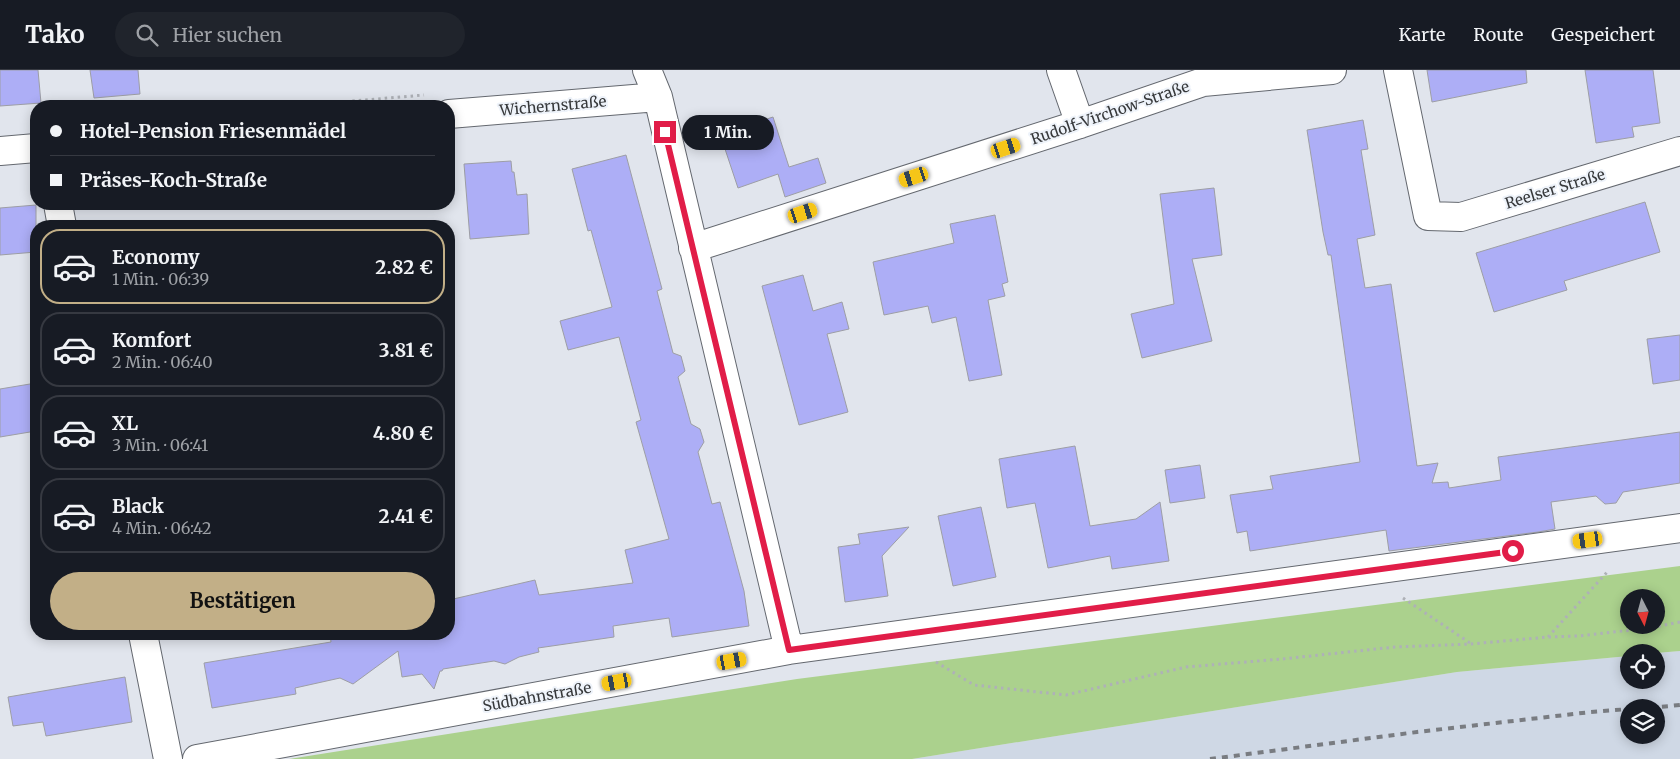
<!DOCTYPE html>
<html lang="de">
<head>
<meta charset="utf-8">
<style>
	body { margin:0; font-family:Merriweather,serif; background:#20242c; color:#f1f3f6; height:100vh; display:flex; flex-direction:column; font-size:19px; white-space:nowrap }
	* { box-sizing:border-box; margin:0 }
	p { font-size:16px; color:#9ea1a6 }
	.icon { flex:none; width:28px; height:28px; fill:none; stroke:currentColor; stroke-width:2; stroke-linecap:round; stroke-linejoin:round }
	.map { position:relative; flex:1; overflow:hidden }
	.drawer { position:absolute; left:30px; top:150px; width:425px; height:420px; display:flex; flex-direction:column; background:#171b24; border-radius:20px; box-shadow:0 2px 12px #0003 }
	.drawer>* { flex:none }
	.guide { position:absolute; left:30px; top:30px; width:425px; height:110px; border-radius:20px; box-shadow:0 2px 12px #0003; display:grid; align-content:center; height:110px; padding:0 20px; background:#171b24 }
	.needle { width:32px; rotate:174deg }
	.fabs { position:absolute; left:1620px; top:519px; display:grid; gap:10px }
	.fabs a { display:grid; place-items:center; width:45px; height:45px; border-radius:50%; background:#171b24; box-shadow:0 2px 12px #0003; font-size:25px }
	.end { position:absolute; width:22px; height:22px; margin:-11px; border:6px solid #e11d48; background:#fff; box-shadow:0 0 0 2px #fff }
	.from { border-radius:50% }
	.bubble { position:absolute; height:35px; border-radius:18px; background:#171b24; box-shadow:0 2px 12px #0003; font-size:16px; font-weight:700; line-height:35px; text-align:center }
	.car { position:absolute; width:15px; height:30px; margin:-15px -8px; border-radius:6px; box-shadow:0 0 4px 1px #0007; background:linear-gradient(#f5c518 24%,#345 0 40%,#f5c518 0 76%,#345 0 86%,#f5c518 0) }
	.guide b { display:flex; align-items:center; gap:18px; height:48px; font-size:19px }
	.guide b+b { border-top:1px solid #363941 }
	.guide i { width:12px; height:12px; background:#f1f3f6 }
	ul { padding:9px 0 0; list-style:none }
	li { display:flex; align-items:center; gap:15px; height:75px; margin:0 10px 8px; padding:0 10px; border:2px solid #363941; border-radius:20px }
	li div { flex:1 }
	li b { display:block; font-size:19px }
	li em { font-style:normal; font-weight:700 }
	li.active { border-color:#c2af87 }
	li>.icon { width:45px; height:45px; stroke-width:1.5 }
	.action { display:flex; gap:10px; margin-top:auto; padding:10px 20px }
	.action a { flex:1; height:58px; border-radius:30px; background:#c2af87; color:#111; font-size:20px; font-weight:700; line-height:58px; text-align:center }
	header { display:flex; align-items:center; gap:30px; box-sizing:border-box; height:70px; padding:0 25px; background:#171b24; border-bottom:1px solid #363941 }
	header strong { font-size:24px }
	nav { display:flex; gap:28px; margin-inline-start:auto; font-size:18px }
	.search { width:350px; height:45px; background:#20242c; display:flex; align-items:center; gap:12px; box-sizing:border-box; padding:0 18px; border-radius:28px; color:#9ea1a6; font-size:19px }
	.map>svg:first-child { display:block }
</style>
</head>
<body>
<header>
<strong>Tako</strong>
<div class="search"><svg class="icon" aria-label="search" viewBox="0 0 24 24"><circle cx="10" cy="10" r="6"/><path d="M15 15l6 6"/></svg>Hier suchen</div>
<nav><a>Karte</a><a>Route</a><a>Gespeichert</a></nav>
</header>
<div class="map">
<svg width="1680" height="689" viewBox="0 0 1680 689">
	<rect width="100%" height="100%" fill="#e1e5ed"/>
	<path fill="#cfd8e5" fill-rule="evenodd" d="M 1680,581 L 1680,689 L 912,689 L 1457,602 L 1629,586 L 1629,610 L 1656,610 L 1656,583 ZM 1629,638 L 1656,638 L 1656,665 L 1629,665 Z"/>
	<path fill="#abd18d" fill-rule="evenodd" d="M 1680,496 L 1680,581 L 1656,583 L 1629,582 L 1629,586 L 1457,602 L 912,689 L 289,689 L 797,609 ZM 1629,528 L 1656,528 L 1656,555 L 1629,555 Z"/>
	<path fill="#adaef6" stroke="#9d9ea5" d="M 0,0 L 38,0 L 41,33 L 0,36 Z
		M 90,0 L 138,0 L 140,24 L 94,28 Z
		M 1427,0 L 1526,0 L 1527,13 L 1432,32 Z
		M 1585,0 L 1653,0 L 1660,53 L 1632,57 L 1634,67 L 1596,73 Z
		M 773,47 L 789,97 L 818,88 L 826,113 L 785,127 L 778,104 L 738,118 L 720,64 Z
		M 1363,50 L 1368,79 L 1361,80 L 1375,165 L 1357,169 L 1365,218 L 1391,214 L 1417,396 L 1438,393 L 1432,413 L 1448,412 L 1449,418 L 1501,410 L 1498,387 L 1680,362 L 1680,413 L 1623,422 L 1616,433 L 1605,434 L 1596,426 L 1551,432 L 1555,459 L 1538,462 L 1389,481 L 1386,460 L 1250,481 L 1247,461 L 1237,463 L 1230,425 L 1273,419 L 1270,406 L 1360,392 L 1331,185 L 1328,185 L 1323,162 L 1307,60 Z
		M 626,85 L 662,219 L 657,221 L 673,283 L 681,286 L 685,301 L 678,307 L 691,354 L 700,359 L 704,372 L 698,382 L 712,434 L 720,432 L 744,521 L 749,556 L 672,567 L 669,548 L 613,556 L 614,567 L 538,578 L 539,582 L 519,587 L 505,594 L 494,591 L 443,599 L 442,601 L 440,601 L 434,619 L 422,604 L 402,607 L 398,581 L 353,614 L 340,608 L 295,618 L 296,624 L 212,638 L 204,593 L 331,572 L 330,564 L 449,564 L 449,530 L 535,510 L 539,525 L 633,513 L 625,480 L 669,469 L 636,352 L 641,350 L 619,267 L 568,280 L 560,251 L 612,237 L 591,160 L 588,161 L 572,99 Z
		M 511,91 L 512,102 L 514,102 L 517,125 L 527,124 L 529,164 L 470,169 L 464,94 Z
		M 1214,118 L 1222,185 L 1192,189 L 1212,271 L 1142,288 L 1131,244 L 1174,234 L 1160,124 Z
		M 1645,132 L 1660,182 L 1564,211 L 1567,220 L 1494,242 L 1476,183 Z
		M 36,135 L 36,182 L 0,185 L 0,138 Z
		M 995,145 L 1008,212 L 1002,214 L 1005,226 L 988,230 L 1002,305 L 969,311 L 956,247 L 932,253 L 928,236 L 884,245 L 873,192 L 954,173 L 950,154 Z
		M 803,205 L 813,241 L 842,232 L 849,259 L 827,264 L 848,342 L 799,355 L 762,216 Z
		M 1680,265 L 1680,310 L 1653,314 L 1647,269 Z
		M 36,313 L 36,361 L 0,367 L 0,319 Z
		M 1075,376 L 1090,456 L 1136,449 L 1160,432 L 1169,491 L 1112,499 L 1110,486 L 1048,498 L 1035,433 L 1007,438 L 999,389 Z
		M 1200,395 L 1205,428 L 1170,433 L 1165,400 Z
		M 981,437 L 996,507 L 953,516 L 938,446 Z
		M 909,457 L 882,486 L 888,526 L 845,532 L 838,477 L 860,474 L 858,464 Z
		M 125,607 L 132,652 L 46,666 L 43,652 L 13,656 L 8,627 Z"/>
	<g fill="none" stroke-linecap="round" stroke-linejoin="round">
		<g stroke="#64686f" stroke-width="30">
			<path id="minor" d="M 647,0 L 658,27 L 789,580
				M 1061,0 L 1080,54
				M 1398,0 L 1428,146 L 1461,147 L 1680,81
				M 449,44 L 658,27
				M 0,81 L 36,78
				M 58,134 L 62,156
				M 693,178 L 1080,54 L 1203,12 L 1332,0
				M 143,564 L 168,689
				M 197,689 L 789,580 L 1680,458"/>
		</g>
		<path stroke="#aeb1b7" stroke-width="3" stroke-dasharray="2.5 4" stroke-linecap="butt" d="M 294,36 L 424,25
			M 1403,528 L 1470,573
			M 1548,567 L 1609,500
			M 936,592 L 974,615 L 1066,625 L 1186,597 L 1282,589 L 1395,577 L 1471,574 L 1548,567 L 1578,566 L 1650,558 L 1680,552"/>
		<use href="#minor" stroke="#fff" stroke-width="28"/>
		<path stroke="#797c81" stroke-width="4" stroke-dasharray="6 6" stroke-linecap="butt" d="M 1650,638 L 1680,635
			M 1210,689 L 1417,662 L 1591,642 L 1629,639"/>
	</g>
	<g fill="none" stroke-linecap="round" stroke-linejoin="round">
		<path stroke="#e11d48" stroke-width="6" d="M 665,62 L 789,580 L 1513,481"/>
	</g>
	<g text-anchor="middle" stroke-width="4" stroke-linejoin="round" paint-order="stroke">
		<g font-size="15" fill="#36383a" stroke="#eef3fa">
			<text transform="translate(553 36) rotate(-5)" y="5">Wichernstraße</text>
			<text transform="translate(1110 43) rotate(-19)" y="5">Rudolf-Virchow-Straße</text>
			<text transform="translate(1555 119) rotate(-17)" y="5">Reelser Straße</text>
			<text transform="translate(537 627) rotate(-10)" y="5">Südbahnstraße</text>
		</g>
	</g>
</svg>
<div class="fabs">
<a><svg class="needle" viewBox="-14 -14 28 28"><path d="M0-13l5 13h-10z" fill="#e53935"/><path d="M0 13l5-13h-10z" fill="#9ea1a6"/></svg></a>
<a><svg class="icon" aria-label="locate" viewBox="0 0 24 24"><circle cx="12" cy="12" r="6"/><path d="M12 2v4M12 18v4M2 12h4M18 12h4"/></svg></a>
<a><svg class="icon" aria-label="layers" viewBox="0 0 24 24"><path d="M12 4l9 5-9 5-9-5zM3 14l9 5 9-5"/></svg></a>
</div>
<i class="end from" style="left:1513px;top:481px"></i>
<i class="end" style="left:665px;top:62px"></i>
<div class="bubble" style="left:682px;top:45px;width:92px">1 Min.</div>
<i class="car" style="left:1006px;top:78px;rotate:72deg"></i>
<i class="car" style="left:914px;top:107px;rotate:252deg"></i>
<i class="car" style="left:803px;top:143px;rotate:72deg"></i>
<i class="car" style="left:1588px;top:470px;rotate:262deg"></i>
<i class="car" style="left:732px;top:591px;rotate:80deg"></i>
<i class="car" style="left:617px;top:612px;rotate:260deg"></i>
<div class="guide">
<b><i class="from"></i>Hotel-Pension Friesenmädel</b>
<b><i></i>Präses-Koch-Straße</b>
</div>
<section class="drawer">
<ul>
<li class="active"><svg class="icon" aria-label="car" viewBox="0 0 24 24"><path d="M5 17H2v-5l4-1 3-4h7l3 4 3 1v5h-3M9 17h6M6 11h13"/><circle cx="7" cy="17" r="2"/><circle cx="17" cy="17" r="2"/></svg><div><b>Economy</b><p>1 Min. · 06:39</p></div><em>2.82 €</em></li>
<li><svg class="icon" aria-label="car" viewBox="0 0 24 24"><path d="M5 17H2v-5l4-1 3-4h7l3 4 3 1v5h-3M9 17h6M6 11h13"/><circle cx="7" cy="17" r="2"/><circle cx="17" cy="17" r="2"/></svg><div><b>Komfort</b><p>2 Min. · 06:40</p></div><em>3.81 €</em></li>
<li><svg class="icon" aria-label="car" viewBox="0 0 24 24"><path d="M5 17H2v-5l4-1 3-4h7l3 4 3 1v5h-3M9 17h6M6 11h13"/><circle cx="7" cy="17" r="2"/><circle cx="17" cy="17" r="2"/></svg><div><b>XL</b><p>3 Min. · 06:41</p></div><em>4.80 €</em></li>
<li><svg class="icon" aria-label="car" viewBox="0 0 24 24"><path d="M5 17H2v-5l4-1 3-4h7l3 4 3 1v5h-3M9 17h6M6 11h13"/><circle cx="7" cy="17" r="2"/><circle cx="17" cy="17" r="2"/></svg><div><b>Black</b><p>4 Min. · 06:42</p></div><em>2.41 €</em></li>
</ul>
<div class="action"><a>Bestätigen</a></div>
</section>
</div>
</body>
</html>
